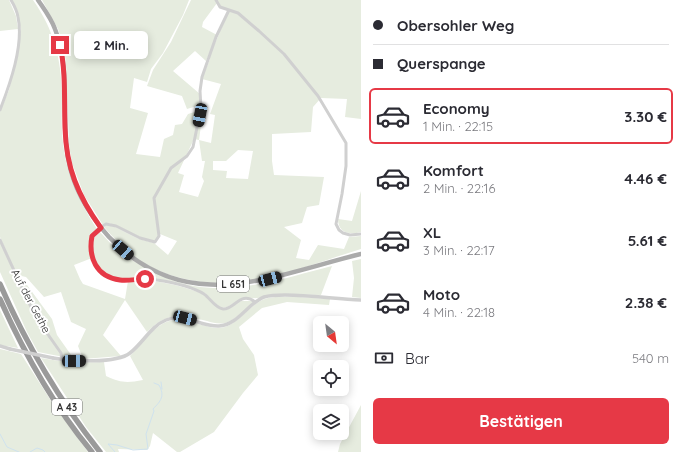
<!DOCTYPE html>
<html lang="de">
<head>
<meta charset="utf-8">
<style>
	body { margin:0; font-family:Quicksand,sans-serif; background:#f7f7f7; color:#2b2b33; height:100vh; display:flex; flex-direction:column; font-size:15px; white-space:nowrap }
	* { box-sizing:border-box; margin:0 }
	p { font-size:13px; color:#7c7c81 }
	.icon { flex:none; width:22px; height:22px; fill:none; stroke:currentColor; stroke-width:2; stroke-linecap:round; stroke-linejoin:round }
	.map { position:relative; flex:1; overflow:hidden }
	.sheet { display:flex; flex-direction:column; background:#fff; width:320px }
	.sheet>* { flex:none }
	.banner { display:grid; align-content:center; height:88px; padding:0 12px; background:#fff }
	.needle { width:26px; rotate:151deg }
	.fabs { position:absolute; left:313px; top:316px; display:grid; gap:8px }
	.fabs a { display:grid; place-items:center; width:36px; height:36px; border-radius:6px; background:#fff; box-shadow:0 2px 10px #0003; font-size:20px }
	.end { position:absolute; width:18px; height:18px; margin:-9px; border:5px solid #e63946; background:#fff; box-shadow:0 0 0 2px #fff }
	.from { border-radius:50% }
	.bubble { position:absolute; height:28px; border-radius:6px; background:#fff; box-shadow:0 2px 10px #0003; font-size:13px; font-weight:700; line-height:28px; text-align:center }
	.car { position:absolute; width:12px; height:24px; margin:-12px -6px; border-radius:5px; box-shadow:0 0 3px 1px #0007; background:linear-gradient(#222 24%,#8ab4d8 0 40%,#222 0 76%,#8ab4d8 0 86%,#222 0) }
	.banner b { display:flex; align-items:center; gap:14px; height:38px; font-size:15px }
	.banner b+b { border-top:1px solid #e1e1e2 }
	.banner i { width:10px; height:10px; background:#2b2b33 }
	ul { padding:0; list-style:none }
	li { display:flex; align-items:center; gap:12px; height:56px; margin:0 8px 6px; padding:0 4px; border:2px solid transparent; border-radius:6px }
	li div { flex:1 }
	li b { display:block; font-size:15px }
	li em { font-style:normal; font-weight:700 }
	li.current { border-color:#e63946 }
	li>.icon { width:36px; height:36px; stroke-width:1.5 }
	.pay { display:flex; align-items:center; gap:10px; height:44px; padding:0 12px; font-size:15px }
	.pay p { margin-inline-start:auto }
	.cta { display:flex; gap:8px; margin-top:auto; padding:8px 12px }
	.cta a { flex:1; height:46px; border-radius:6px; background:#e63946; color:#fff; font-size:16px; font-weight:700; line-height:46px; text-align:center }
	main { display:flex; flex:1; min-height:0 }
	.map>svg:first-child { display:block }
</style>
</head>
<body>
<main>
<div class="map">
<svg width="361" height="452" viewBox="0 0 361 452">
	<rect width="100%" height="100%" fill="#fff"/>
	<path fill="#e6ecdf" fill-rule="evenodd" d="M 0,0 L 9,0 L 16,16 L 18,29 L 0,31 Z
		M 12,0 L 33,0 C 54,30 61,58 62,94 C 62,110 61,127 63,143 C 67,177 79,201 97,229 L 93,232 L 91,240 L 92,258 L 74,265 L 80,279 L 83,284 L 125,299 L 128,281 C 152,279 175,284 198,292 L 204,295 L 222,310 L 241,301 L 255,301 C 248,307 236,319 228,322 C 221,325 214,323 207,321 C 181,315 168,311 147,332 L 125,300 L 103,335 L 121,356 L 83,359 L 78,346 L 86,329 L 71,322 L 61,292 L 44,297 L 26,277 L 17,275 L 0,237 L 0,112 L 9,90 L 15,65 L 21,29 Z
		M 42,0 L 189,0 L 183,15 L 163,53 L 151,69 L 147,82 L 134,78 L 130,108 L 148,113 L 136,154 L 160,157 L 164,139 L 173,135 L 175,125 L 182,124 L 188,114 L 198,111 L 199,118 L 202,118 L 199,140 L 211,143 L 215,115 L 210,114 L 221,84 L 202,79 L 210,59 L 209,57 L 229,11 L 238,12 L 220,7 L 216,0 L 361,0 L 361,119 L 345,117 L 347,99 L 321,98 L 313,107 L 311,132 L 272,134 L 272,161 L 274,175 L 324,177 L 319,205 L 307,207 L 302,223 L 284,227 L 301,240 L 296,258 L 309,260 L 318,245 L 344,249 L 349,237 L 361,236 L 361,249 C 331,258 301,270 270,277 C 226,288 176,285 137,259 C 125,251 114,238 104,227 L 107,225 L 115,227 L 139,239 L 154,243 L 168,255 L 177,241 L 160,234 L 155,242 L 147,240 L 109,223 L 103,225 L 84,195 L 72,163 L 69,145 L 66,64 L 64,48 L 58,29 ZM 194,139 L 199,140 L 202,161 L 205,161 L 202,177 L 204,181 L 198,197 L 179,192 L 184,175 L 178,173 ZM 238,150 L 253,151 L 248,179 L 226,178 L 227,171 L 213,170 L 213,161 L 226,161 Z
		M 191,0 L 215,0 L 217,3 L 203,22 L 202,27 L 217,35 L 206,61 L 195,51 L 173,71 L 200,94 L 200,105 L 187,109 L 182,96 L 147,86 L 153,70 L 171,42 Z
		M 361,191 L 361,232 C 349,235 338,233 338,219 L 352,221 Z
		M 98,230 C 104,236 109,242 115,248 C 125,257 137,263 148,269 C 163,277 178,283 194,286 C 240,294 288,277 332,266 L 321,295 L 275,294 L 258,298 L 241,299 L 227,307 L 222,308 L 218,306 L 205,293 L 157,279 L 122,279 L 112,278 L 98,268 L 94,258 L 93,248 L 94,233 Z
		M 0,242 L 18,281 L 27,285 L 52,319 L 57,335 L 74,359 L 38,352 L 27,332 L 0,272 Z
		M 361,259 L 361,298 L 352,297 L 354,278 L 352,261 Z
		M 299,297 L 330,299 L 329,305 L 287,302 L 262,308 L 239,327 L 243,339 L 254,355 L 258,375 L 243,393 L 214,432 L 180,452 L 177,452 L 153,433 L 150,446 L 147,450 L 118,449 L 119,452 L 106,452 L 86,427 L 41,358 C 62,362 82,363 104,362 L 106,376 C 121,383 127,383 143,380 L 130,356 C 141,345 157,321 174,320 C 182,319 190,322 198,324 C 207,326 216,330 225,327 C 241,322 251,302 268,298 C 278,296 289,297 299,297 Z
		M 0,310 L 18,348 L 0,345 Z
		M 0,349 L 21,354 L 55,407 L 88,452 L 0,452 Z
		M 361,405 L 361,452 L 338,452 L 340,444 Z"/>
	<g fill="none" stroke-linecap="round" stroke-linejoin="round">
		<path stroke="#cfe2ee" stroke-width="1" d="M 161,382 L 162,389
			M 0,434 L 7,447 L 19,452
			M 30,452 L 37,448 L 43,450 L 45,452
			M 115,452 L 108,444 L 117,445 L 133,450 L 148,449 L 146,434 L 154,411 L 153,409 C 161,401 165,396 159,385 L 154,383"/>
		<path stroke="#d0d0d0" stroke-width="3" d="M 216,0 L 220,7 L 238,13 L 259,31 L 284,54 L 318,96 L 346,143 L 346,166 L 342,194 L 336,224 L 339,230 L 343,233 L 350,235 L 361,234
			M 229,10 L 216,37 L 202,77 L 200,91 L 201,108 L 193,147 L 187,156 L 171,168 L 154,198 L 159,236 L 155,242 L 140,238 L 116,226 L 106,224 C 94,231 91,234 92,248 C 93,260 96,269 107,276 C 121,285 141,277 157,280 C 170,282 193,287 204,294 C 210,298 215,308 223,309 C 234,310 241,290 255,302
			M 0,110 C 10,84 24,45 18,17 C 17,11 14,5 11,0
			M 0,240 L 29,303 L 42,326 L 61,353 L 62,360"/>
		<path stroke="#d0d0d0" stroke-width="3.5" d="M 0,346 L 10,349
			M 53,358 C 71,361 116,364 130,353 C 143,343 151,326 166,320 C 184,312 201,327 219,326 C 238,325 248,303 264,297 C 271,295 279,295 285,295 C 311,295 336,299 361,300"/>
		<path stroke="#ababab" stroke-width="4.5" d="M 38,0 C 44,9 51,18 55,29 C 71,69 61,115 68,158 C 73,188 89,215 109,237 C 187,318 270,276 361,254"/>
		<path stroke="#9a9a9a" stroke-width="5.5" d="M 0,284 C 26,344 60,401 100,452
			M 0,299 C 24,353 54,406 92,452"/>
		<path stroke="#d0d0d0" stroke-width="3.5" d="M 10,349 L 53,358"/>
	</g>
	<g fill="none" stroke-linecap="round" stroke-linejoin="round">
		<path stroke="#e63946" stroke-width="5" d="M 60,45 C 66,72 64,100 65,128 C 66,167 78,196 101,228 L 92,236 C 88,257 96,277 120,280 C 128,281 137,279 145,279"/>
	</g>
	<g text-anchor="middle" stroke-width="4" stroke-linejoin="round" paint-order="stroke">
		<g fill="#fff" stroke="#707070" stroke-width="1">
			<rect x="217" y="276" width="32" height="16" rx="3"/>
			<rect x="52" y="399" width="30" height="16" rx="3"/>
		</g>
		<g font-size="10" font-weight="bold" fill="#333">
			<text x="233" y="288">L 651</text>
			<text x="67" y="411">A 43</text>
		</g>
		<g font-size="11" fill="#333" stroke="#fff">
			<text transform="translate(31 301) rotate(62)" y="4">Auf der Gethe</text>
		</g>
	</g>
</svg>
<div class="fabs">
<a><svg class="needle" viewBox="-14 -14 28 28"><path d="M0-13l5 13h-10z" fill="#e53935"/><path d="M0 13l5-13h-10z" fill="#7c7c81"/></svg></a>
<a><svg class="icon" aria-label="locate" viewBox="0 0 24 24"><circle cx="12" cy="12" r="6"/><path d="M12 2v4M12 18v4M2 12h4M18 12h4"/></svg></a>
<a><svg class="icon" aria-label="layers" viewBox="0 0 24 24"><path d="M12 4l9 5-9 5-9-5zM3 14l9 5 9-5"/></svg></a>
</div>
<i class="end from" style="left:145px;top:279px"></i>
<i class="end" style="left:60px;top:45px"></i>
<div class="bubble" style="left:74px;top:31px;width:74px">2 Min.</div>
<i class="car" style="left:200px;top:115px;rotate:191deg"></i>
<i class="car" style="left:123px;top:250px;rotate:131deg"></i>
<i class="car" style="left:270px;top:279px;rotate:75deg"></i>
<i class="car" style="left:185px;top:318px;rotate:105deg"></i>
<i class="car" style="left:74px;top:361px;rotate:89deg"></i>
</div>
<section class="sheet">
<div class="banner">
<b><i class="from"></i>Obersohler Weg</b>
<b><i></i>Querspange</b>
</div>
<ul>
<li class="current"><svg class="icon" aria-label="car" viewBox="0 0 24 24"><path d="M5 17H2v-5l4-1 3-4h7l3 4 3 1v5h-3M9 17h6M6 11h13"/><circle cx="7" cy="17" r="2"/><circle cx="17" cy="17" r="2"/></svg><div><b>Economy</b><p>1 Min. · 22:15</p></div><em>3.30 €</em></li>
<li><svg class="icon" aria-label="car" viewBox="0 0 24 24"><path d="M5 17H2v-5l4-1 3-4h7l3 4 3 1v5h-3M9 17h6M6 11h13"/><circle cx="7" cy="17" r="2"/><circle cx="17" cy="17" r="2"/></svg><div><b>Komfort</b><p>2 Min. · 22:16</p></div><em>4.46 €</em></li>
<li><svg class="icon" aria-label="car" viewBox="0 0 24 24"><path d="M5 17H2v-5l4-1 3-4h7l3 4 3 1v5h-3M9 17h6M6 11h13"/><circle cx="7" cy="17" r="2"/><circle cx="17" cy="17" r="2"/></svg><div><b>XL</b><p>3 Min. · 22:17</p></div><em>5.61 €</em></li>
<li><svg class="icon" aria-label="car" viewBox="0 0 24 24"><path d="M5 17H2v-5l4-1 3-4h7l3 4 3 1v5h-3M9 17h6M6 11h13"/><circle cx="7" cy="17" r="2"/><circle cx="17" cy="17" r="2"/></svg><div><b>Moto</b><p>4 Min. · 22:18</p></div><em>2.38 €</em></li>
</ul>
<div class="pay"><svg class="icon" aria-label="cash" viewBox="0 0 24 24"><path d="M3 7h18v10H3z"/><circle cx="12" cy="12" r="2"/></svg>Bar<p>540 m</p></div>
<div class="cta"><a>Bestätigen</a></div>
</section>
</main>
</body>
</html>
